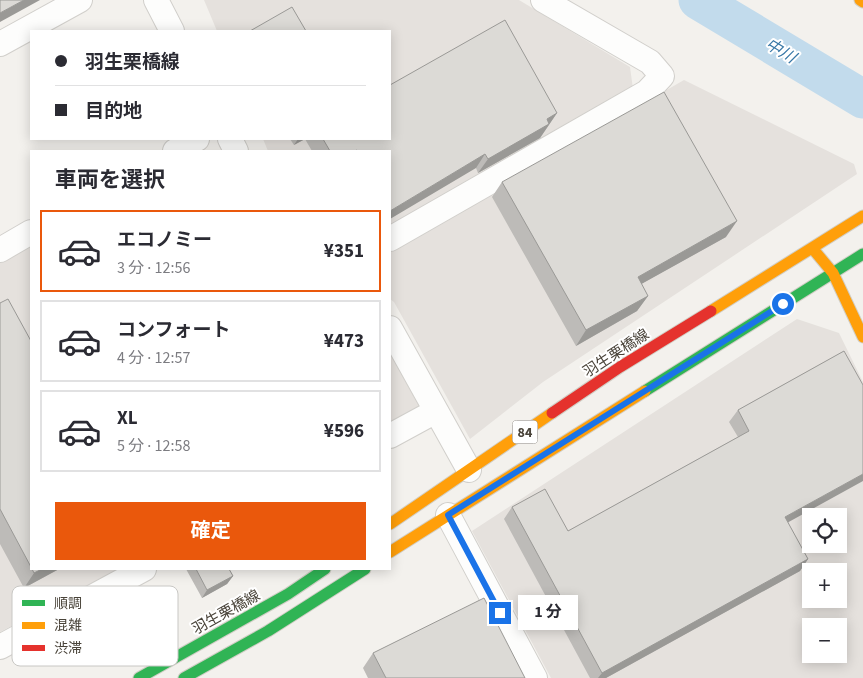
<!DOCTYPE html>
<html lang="ja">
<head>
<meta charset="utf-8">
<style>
	body { margin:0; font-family:"Source Sans 3","Noto Sans JP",sans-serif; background:#f7f7f7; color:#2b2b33; height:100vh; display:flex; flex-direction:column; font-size:19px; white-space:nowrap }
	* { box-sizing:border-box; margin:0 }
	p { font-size:16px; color:#7c7c81 }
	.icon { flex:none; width:28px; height:28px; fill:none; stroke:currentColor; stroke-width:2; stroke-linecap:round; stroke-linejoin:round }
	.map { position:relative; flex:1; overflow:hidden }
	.side { position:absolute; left:30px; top:150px; width:361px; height:420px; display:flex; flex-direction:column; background:#fff; border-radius:0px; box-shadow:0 2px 12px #0003 }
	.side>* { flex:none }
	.banner { position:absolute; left:30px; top:30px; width:361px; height:110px; border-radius:0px; box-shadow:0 2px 12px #0003; display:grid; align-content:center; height:110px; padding:0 25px; background:#fff }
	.controls { position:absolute; left:802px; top:508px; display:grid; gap:10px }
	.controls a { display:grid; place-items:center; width:45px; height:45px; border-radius:0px; background:#fff; box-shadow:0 2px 12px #0003; font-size:25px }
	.end { position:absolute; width:22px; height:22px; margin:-11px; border:6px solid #1a73e8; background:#fff; box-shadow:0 0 0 2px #fff }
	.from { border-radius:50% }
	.bubble { position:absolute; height:35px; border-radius:0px; background:#fff; box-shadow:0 2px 12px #0003; font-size:16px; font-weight:700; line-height:35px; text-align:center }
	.banner b { display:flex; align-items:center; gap:18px; height:48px; font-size:19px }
	.banner b+b { border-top:1px solid #e1e1e2 }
	.banner i { width:12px; height:12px; background:#2b2b33 }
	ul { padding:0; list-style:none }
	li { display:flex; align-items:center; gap:15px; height:82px; margin:0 10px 8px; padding:0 15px; border:2px solid #e1e1e2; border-radius:0px }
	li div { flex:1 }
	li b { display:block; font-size:19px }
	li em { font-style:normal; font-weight:700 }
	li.selected { border-color:#ea580c }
	li>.icon { width:45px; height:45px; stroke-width:1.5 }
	h2 { padding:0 25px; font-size:22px; line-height:60px }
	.action { display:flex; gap:10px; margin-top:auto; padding:10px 25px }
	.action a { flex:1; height:58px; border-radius:0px; background:#ea580c; color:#fff; font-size:20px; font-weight:700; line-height:58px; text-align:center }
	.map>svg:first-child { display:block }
</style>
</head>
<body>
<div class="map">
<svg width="863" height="678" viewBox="0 0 863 678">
	<rect width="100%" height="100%" fill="#f3f1ed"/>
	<path fill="#e5e1dd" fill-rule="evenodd" d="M 204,0 L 519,0 L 630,67 L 633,89 L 390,228 L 390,151 L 268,151 L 263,139 L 390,139 L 390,31 L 217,31 Z
		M 684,80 L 854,164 L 857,174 L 543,382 L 470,439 L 394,302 L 390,299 L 390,250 Z
		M 31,243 L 31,569 L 118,569 L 0,632 L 0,260 Z
		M 797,319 L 839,333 L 863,382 L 863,678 L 551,678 L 472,531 ZM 811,516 L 839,516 L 839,544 L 811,544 ZM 811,571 L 839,571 L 839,599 L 811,599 ZM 811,626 L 839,626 L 839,654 L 811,654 Z
		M 390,354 L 419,406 L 390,422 Z"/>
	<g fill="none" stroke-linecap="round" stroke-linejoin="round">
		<path stroke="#c2dbec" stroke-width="39" d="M 698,0 L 863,99"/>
		<g stroke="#d1cfcb" stroke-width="26">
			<path id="street" d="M 156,0 L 172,31
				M 0,44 L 80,0
				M 230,139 L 236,151
				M 175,151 L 197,139
				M 390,239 L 647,92 L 662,76 L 650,62 L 543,0
				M 0,250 L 31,232
				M 390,328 L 469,470
				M 390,436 L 436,411
				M 448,515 L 535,678
				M 0,647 L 144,569"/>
		</g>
		<g stroke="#d1cec5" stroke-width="13">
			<path id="fast" d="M 645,391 L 863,254
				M 139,678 L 288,594 L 325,569
				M 184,678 L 268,631 L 365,569"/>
		</g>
		<g stroke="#d1cec5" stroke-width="13">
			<path id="slow" d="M 860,0 L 863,2
				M 813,249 L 833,273 L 863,337
				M 711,311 L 863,216
				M 390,524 L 552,413
				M 390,552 L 645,391"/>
		</g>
		<g stroke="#d1cec5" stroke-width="13">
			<path id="jam" d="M 552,413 L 620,367 L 711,311"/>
		</g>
		<use href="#street" stroke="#fdfdfc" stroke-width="24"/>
		<use href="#fast" stroke="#30b455" stroke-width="11"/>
		<use href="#slow" stroke="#ff9f0a" stroke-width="11"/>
		<use href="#jam" stroke="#e5322d" stroke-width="11"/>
	</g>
	<path fill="#bdbbb8" d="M 557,113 L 540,138 L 478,173 L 476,168 L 390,151 L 312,151 L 305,139 L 390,139 Z
		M 290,139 L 305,139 L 294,145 Z
		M 502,182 L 726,237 L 641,284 L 648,296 L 637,311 L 576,346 L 492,197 Z
		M 0,303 L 31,341 L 31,569 L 59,569 L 24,588 L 0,544 Z
		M 844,351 L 788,523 L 808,559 L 800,571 L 606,678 L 590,678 L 504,519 L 512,507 L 568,531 L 738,437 L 729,422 L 738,410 Z
		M 186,569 L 229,569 L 233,576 L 227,584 L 202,598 Z
		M 373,653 L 525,678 L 368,678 L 363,668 Z"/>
	<path fill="#9a9996" d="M 24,0 L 40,0 L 0,22 L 0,13 Z
		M 557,113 L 540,138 L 478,173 L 488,159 L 547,119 Z
		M 298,139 L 305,139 L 294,145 Z
		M 485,154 L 476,168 L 390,219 L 390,211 Z
		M 737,221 L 726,237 L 627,292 L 638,277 Z
		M 648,296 L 637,311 L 576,346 L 586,330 Z
		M 863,474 L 863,481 L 776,529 L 785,517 Z
		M 808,559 L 800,571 L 606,678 L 598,678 L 602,673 Z
		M 42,569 L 59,569 L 24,588 L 34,573 Z
		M 233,576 L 227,584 L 202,598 L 207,590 Z"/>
	<path fill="#dcdad6" stroke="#9a9996" d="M 0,0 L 24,0 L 0,13 Z
		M 292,7 L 306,31 L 250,31 Z
		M 505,20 L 557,113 L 547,119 L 549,124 L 488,159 L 485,154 L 390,211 L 390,151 L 357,151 L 357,150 L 355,151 L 330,151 L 323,139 L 390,139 L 390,85 Z
		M 664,92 L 737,221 L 638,277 L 648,296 L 586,330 L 502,182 Z
		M 8,299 L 31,341 L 31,567 L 0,509 L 0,303 Z
		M 844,351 L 863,385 L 863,474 L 785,517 L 808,559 L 602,673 L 512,507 L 545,489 L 568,531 L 749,431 L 738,410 Z
		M 32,569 L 42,569 L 34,573 Z
		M 196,569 L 229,569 L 233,576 L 207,590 Z
		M 484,598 L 525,678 L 386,678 L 373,653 Z"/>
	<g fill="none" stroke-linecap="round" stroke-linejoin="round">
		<path stroke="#1a73e8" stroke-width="6" d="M 500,613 L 448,515 L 783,304"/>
	</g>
	<g text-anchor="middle" stroke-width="4" stroke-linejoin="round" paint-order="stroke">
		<rect fill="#fff" stroke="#807b74" stroke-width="1" x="512.5" y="420.5" width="25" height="23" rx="4"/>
		<g font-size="14" font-weight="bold" fill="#494339">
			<text x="525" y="437">84</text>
		</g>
		<g font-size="15" fill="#494339" stroke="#fff">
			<text transform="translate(616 353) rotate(-33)" y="5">羽生栗橋線</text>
			<text transform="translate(226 612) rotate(-29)" y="5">羽生栗橋線</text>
		</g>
		<g font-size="16" font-style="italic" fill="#3777a6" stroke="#fff">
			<text transform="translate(781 50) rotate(31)" y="6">中川</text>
		</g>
	</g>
	<rect x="12" y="586" width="166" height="80" rx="8" fill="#fff" stroke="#c8c7c4" stroke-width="1"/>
	<rect x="22" y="600" width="23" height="6" fill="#30b455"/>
	<rect x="22" y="622" width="23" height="7" fill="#ff9f0a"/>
	<rect x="22" y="645" width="23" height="6" fill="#e5322d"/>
	<g font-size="14" fill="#494339">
		<text x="54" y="608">順調</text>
		<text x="54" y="630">混雑</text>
		<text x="54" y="653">渋滞</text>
	</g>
</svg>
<div class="controls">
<a><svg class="icon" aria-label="locate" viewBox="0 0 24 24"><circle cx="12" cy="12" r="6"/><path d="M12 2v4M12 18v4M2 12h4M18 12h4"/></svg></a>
<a>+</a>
<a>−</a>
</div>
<i class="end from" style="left:783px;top:304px"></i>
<i class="end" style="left:500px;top:613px"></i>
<div class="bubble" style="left:518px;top:595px;width:60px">1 分</div>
<div class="banner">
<b><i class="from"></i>羽生栗橋線</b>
<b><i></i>目的地</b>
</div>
<section class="side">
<h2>車両を選択</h2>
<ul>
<li class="selected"><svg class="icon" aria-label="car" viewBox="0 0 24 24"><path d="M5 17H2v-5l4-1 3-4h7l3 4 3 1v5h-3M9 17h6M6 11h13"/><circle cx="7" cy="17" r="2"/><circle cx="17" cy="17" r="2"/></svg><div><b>エコノミー</b><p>3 分 · 12:56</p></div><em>¥351</em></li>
<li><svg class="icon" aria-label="car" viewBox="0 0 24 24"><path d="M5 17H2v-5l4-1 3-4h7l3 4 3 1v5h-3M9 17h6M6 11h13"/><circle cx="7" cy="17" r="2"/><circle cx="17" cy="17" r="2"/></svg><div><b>コンフォート</b><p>4 分 · 12:57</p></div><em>¥473</em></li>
<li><svg class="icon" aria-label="car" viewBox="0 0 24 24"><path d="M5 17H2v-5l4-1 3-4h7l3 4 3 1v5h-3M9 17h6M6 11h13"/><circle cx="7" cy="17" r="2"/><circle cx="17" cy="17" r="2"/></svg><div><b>XL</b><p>5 分 · 12:58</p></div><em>¥596</em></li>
</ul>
<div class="action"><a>確定</a></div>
</section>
</div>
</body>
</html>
